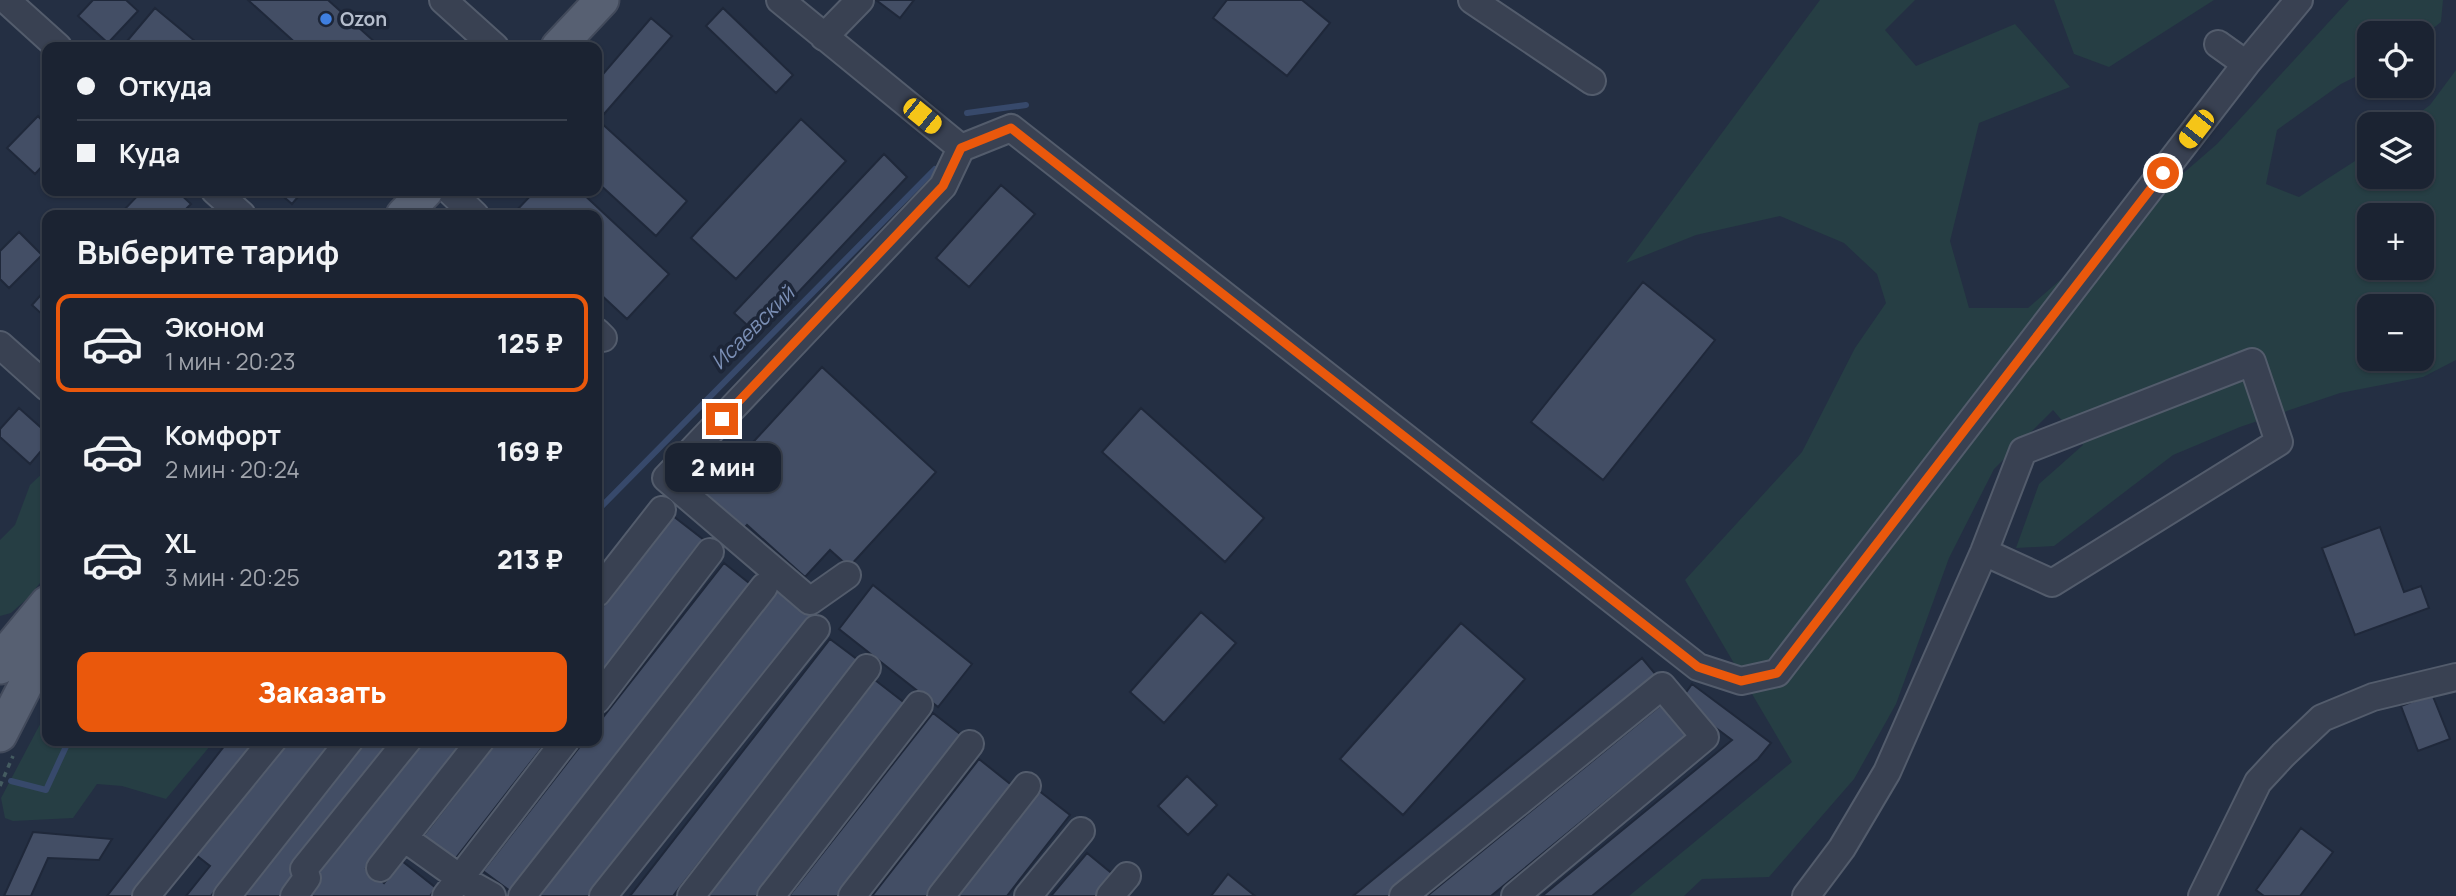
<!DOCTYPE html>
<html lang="ru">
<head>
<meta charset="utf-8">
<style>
	body { margin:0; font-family:Manrope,sans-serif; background:#282f3e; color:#f1f3f6; height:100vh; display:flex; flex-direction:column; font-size:26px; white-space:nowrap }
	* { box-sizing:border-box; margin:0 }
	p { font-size:23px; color:#a0a4ac }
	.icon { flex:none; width:38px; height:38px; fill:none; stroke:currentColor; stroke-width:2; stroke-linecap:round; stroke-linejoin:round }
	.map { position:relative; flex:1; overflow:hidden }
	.sheet { position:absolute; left:42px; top:210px; width:560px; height:536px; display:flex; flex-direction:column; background:#1b2332; border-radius:14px; box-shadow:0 2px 5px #0004,0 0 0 2px #39404d }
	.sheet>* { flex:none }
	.top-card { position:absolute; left:42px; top:42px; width:560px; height:154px; border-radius:14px; box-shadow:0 2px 5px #0004,0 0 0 2px #39404d; display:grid; align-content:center; height:154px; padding:0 35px; background:#1b2332 }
	.tools { position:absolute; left:2357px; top:21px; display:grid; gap:14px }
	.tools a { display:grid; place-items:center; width:77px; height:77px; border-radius:14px; background:#1b2332; box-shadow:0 2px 5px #0004,0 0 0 2px #39404d; font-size:35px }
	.end { position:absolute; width:32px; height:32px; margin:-16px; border:9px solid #ea580c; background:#fff; box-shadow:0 0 0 4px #fff }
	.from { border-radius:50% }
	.bubble { position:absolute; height:49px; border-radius:14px; background:#1b2332; box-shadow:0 2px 5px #0004,0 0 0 2px #39404d; font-size:23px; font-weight:800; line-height:49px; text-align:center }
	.car { position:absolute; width:21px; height:42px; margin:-21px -10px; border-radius:9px; box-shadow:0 0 5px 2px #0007; background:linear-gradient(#f5c518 24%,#345 0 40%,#f5c518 0 76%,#345 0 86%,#f5c518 0) }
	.top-card b { display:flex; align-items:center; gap:24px; height:66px; font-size:26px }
	.top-card b+b { border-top:2px solid #39404d }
	.top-card i { width:18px; height:18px; background:#f1f3f6 }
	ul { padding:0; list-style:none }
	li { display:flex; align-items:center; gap:21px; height:98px; margin:0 14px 10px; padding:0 21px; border:4px solid transparent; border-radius:14px }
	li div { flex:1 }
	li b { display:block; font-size:26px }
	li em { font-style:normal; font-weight:800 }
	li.selected { border-color:#ea580c }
	li>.icon { width:63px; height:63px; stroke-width:1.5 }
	h2 { padding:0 35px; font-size:32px; line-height:84px }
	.primary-button { display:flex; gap:14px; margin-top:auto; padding:14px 35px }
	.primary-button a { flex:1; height:80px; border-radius:14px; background:#ea580c; color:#fff; font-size:28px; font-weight:800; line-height:80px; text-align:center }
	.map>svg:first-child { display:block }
</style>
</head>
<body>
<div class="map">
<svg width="2456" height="896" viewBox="0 0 2456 896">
	<rect width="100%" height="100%" fill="#242f43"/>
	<path fill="#263e44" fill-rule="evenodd" d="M 1820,0 L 1915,0 L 1885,30 L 1916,66 L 2015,24 L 2070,87 L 1979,123 L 1950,241 L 1969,308 L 2028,308 L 2217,144 L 2349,0 L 2443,0 L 2441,22 L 2422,37 L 2422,33 L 2370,33 L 2369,70 L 2341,84 L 2277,130 L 2266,184 L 2299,197 L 2369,152 L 2370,177 L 2422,177 L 2422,124 L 2405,124 L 2430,105 L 2456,70 L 2456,360 L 2423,377 L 2340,393 L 2240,427 L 2173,455 L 2054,546 L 2016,548 L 2039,484 L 2083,445 L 2053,410 L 1994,469 L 1949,558 L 1896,704 L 1854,779 L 1769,877 L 1702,879 L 1684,896 L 1629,896 L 1792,762 L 1685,580 L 1802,452 L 1855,348 L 1886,303 L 1877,274 L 1844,243 L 1780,216 L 1696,235 L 1626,263 ZM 2370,215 L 2422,215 L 2422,268 L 2370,268 ZM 2370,306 L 2422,306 L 2422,359 L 2370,359 Z
		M 2054,0 L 2214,0 L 2109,67 L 2074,54 Z
		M 47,469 L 47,574 L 29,597 L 11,613 L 0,616 L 0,540 L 15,525 L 30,485 Z
		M 47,711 L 47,740 L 215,740 L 166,799 L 122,786 L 97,784 L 73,818 L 13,821 L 5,818 L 1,798 Z"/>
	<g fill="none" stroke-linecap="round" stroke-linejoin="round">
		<path stroke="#37496b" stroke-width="6" d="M 967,113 L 1026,105
			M 597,511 L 935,169
			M 11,781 L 46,790 L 69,740"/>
	</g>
	<path fill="#434e65" stroke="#1f283a" stroke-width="2" d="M 93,0 L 126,0 L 138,11 L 108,43 L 78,16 Z
		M 248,0 L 328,0 L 377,44 L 374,47 L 300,47 Z
		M 876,0 L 914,0 L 900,18 Z
		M 1227,0 L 1302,0 L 1330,23 L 1287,76 L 1213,18 Z
		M 155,8 L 202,47 L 122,47 Z
		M 723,8 L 793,75 L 776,93 L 706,26 Z
		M 651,18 L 672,36 L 604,114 L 597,108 L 597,81 Z
		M 38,116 L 47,126 L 47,161 L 35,174 L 7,148 Z
		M 801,119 L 846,161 L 736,279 L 691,238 Z
		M 598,120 L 687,201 L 656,236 L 597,182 Z
		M 884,154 L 907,177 L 758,335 L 734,313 Z
		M 1001,185 L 1035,214 L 969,287 L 936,258 Z
		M 142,191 L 177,191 L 191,204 L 180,215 L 126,215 L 122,212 Z
		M 277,191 L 303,191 L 292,204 Z
		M 535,191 L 580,191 L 669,274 L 627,319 L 597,291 L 597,215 L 516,215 L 514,213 Z
		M 19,232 L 42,255 L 9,288 L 0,279 L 0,251 Z
		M 1643,282 L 1715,340 L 1603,480 L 1531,422 Z
		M 47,288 L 47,319 L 32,305 Z
		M 822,367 L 936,472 L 849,567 L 830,550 L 805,577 L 747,525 L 739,534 L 701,499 Z
		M 19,408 L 47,433 L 47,444 L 30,464 L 0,437 L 0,429 Z
		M 1141,408 L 1264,518 L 1225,562 L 1102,452 Z
		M 673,516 L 704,540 L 597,678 L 597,614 Z
		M 2380,527 L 2404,592 L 2421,586 L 2429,608 L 2355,635 L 2322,548 Z
		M 724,563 L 754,587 L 514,894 L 483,871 L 585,740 L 597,740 L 597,725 Z
		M 873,585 L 972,664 L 938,707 L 839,629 Z
		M 778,587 L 813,614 L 593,896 L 536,896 Z
		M 1201,612 L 1236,643 L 1164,723 L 1130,692 Z
		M 1461,623 L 1525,679 L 1403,815 L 1340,759 Z
		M 830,639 L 858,660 L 673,896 L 630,896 Z
		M 1642,658 L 1657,676 L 1389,896 L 1353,896 Z
		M 875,680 L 906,704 L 757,896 L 707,896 Z
		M 1692,684 L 1771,743 L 1758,759 L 1592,896 L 1542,896 L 1732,740 L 1680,701 Z
		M 2432,694 L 2450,739 L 2418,751 L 2401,706 Z
		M 1661,705 L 1687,735 L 1491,896 L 1427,896 Z
		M 933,713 L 964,737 L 839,896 L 789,896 Z
		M 229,740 L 256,740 L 135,896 L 107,896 Z
		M 289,740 L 338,740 L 211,896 L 186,896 L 210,866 L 196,855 Z
		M 366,740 L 398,740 L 290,896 L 242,896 Z
		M 419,740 L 467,740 L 366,868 L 384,883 L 402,861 L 436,888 L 430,896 L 298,896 Z
		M 498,740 L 548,740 L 452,863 L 421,839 Z
		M 979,759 L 1014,787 L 929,896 L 872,896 Z
		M 1187,776 L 1217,805 L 1188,835 L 1158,806 Z
		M 1038,790 L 1070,815 L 1007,896 L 955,896 Z
		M 2301,828 L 2333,852 L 2300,896 L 2264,896 L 2256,890 Z
		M 33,832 L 112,839 L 99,860 L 48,858 L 31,896 L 4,896 Z
		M 1087,853 L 1115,876 L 1098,896 L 1051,896 Z
		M 1228,874 L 1255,896 L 1211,896 Z"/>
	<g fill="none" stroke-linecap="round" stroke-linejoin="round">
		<g stroke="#535c6c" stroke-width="30">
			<path id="minor" d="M 6,0 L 58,47
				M 443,0 L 495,47
				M 780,0 L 961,148
				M 1472,0 L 1592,81
				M 824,37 L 860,0
				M 2218,44 L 2246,64
				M 215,191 L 242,215
				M 450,191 L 475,215
				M 597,332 L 603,338
				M 0,345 L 47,387
				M 847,575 L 810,601 L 666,478 L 943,186 L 961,148 L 1011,128 L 1698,667 L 1741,681 L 1777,673 L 2246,64 L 2299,0
				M 597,593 L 662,510
				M 597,700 L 710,552
				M 404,838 L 460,878 L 492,896
				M 380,868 L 481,740
				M 146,896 L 273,740
				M 227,896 L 350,740
				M 294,896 L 307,878 L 304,869 L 408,740
				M 446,896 L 566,740
				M 522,896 L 764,587
				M 603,896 L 816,629
				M 691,896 L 867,668
				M 771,896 L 919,705
				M 852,896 L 970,744
				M 941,896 L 1027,786
				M 1028,896 L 1081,831
				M 1110,896 L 1127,876
				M 1403,896 L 1662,686 L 1705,737 L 1515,896
				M 1806,896 L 1842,848 L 1887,772 L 1984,552 L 2023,451 L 2252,362 L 2279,442 L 2052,583 L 1984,552
				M 2202,896 L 2258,782 L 2283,755 L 2322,718 L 2373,697 L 2456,677"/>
		</g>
		<g stroke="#424a5b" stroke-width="37">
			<path id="major" d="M 558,47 L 602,0
				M 403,215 L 426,191
				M 0,667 L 14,643 L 47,603
				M 0,735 L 47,643"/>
		</g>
		<path stroke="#445b60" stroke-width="3.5" stroke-dasharray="5 5" stroke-linecap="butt" d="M 0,786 L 13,756"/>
		<use href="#minor" stroke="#394152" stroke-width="26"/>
		<use href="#major" stroke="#576072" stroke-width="33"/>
	</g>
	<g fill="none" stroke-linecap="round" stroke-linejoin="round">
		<path stroke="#ea580c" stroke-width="9" d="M 722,419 L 943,186 L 961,148 L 1011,128 L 1698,667 L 1741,681 L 1777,673 L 2163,173"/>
	</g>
	<circle fill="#3f7fe0" stroke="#1d2638" stroke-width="2.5" cx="326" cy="19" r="7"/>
	<g text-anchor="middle" stroke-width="7" stroke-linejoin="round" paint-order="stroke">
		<g font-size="19" font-weight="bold" fill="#b5bdcc" stroke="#1d2638" text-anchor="start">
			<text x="340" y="26">Ozon</text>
		</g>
		<g font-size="21" font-style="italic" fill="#7b8fb5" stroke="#1d2638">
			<text transform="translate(753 328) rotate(-45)" y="7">Исаевский</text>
		</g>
	</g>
</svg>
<div class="tools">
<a><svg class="icon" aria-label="locate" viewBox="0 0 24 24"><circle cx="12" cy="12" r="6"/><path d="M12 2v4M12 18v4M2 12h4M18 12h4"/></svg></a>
<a><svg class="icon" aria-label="layers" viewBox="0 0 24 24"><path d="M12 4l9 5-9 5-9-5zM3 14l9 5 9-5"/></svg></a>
<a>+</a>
<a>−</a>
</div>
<i class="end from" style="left:2163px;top:173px"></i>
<i class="end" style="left:722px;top:419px"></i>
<div class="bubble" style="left:665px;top:443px;width:116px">2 мин</div>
<i class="car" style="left:922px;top:116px;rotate:129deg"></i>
<i class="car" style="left:2196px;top:129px;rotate:218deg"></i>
<div class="top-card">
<b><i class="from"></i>Откуда</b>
<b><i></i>Куда</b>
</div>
<section class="sheet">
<h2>Выберите тариф</h2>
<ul>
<li class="selected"><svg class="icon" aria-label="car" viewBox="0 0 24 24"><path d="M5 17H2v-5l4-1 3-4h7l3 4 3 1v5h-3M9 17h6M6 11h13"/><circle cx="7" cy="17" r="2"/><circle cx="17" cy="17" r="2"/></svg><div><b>Эконом</b><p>1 мин · 20:23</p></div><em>125 ₽</em></li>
<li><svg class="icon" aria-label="car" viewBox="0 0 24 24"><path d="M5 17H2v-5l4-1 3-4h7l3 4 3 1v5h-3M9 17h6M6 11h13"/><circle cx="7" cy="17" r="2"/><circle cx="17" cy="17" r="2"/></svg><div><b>Комфорт</b><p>2 мин · 20:24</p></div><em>169 ₽</em></li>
<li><svg class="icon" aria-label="car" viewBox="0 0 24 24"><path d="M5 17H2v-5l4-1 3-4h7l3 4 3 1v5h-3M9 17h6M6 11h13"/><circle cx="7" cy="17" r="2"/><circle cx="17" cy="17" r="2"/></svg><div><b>XL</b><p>3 мин · 20:25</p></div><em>213 ₽</em></li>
</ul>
<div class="primary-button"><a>Заказать</a></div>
</section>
</div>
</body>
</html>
